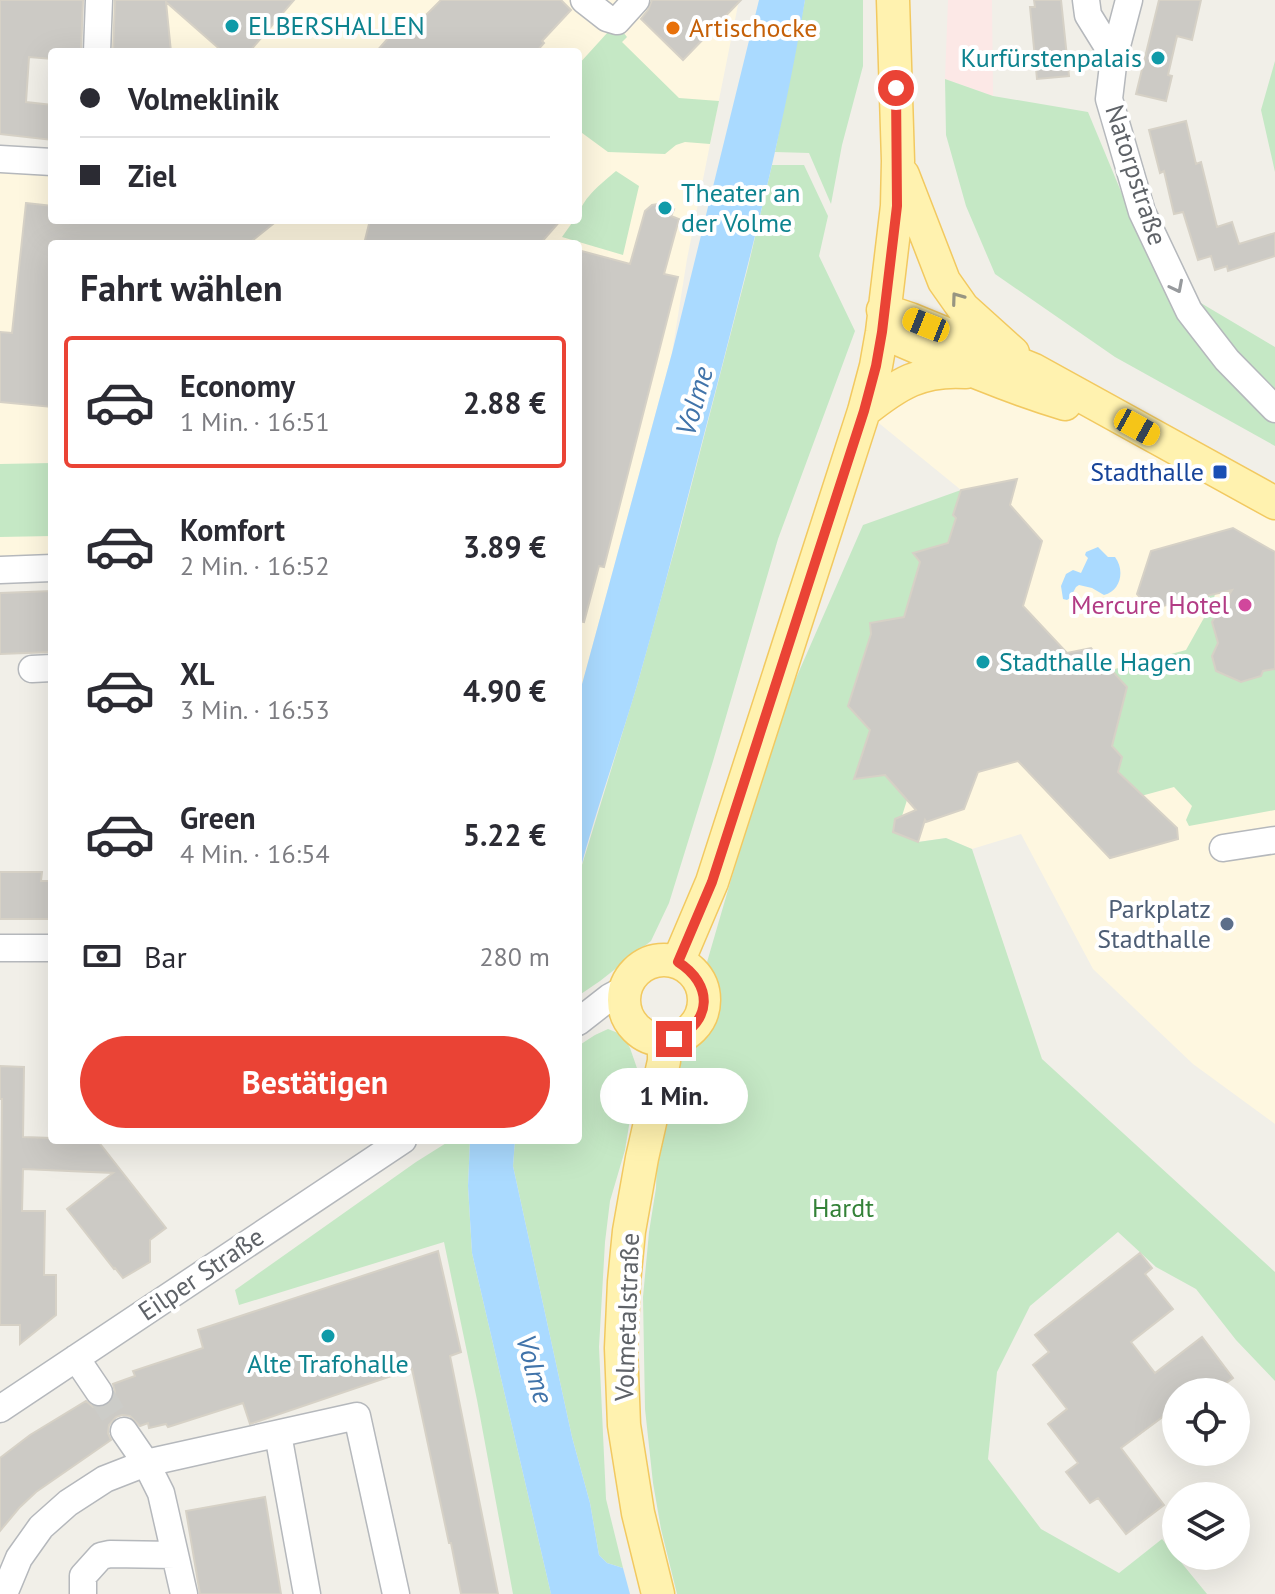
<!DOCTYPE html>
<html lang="de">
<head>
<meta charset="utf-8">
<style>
	body { margin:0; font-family:"PT Sans",sans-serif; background:#f2f2f3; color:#2b2b33; height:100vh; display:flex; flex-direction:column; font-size:30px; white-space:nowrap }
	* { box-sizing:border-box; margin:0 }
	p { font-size:26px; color:#7c7c81 }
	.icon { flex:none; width:44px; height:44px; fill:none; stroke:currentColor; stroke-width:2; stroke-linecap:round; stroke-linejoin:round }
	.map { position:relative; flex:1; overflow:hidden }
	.sheet { position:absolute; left:48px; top:240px; width:534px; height:904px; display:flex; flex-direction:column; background:#fff; border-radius:8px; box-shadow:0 8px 32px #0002 }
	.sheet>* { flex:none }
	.top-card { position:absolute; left:48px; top:48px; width:534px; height:176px; border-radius:8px; box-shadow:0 8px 32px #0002; display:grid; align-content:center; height:176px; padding:0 32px; background:#fff }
	.fabs { position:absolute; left:1162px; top:1378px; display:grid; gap:16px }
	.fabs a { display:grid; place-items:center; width:88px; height:88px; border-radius:50%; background:#fff; box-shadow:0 8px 32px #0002; font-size:40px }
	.end { position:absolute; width:36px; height:36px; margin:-18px; border:10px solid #ea4335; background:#fff; box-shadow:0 0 0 4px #fff }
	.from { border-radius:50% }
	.bubble { position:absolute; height:56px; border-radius:28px; background:#fff; box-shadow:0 8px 32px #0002; font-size:26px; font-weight:600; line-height:56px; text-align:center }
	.car { position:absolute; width:24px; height:48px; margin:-24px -12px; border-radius:10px; box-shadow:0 0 6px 2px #0007; background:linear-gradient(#f5c518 24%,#345 0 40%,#f5c518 0 76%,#345 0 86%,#f5c518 0) }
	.top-card b { display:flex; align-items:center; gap:28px; height:76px; font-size:30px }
	.top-card b+b { border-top:2px solid #e1e1e2 }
	.top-card i { width:20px; height:20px; background:#2b2b33 }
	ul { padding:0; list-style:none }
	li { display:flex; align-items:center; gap:24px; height:132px; margin:0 16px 12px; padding:0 16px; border:4px solid transparent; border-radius:8px }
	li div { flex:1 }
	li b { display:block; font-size:30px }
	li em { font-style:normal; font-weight:600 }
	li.active { border-color:#ea4335 }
	li>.icon { width:72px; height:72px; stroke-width:1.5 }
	h2 { padding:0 32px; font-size:36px; line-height:96px }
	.pay { display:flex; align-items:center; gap:20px; height:88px; padding:0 32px; font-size:30px }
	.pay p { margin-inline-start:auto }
	.action { display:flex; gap:16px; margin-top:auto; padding:16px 32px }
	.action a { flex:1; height:92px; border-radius:48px; background:#ea4335; color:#fff; font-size:32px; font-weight:600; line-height:92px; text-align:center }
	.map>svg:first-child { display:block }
</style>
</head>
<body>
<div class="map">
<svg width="1275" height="1594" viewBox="0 0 1275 1594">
	<rect width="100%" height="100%" fill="#f1efe8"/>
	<path fill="#fef7e0" d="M 99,0 L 739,0 L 687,259 L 672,353 L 578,699 L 578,244 L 52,244 L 52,568 L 0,570 L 0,159 L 52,162 L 52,220 L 578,220 L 578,52 L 97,52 Z
		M 947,371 L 1137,427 L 1275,503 L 1275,1124 L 1193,1064 L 1093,969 L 1021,834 L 972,849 L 946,838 L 918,842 L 893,832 L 895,819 L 857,773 L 848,707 L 870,623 L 913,553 L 953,515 L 961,490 L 864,411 Z"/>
	<path fill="#fce8e6" d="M 948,0 L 992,0 L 993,96 L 945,79 Z"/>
	<path fill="#c5e8c5" d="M 805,0 L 863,0 L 863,66 L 842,145 L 831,204 L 809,153 L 775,152 Z
		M 608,32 L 623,32 L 627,37 L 622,42 L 679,98 L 719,101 L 710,144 L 685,142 L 676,145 L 665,154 L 608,152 L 578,130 L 578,65 Z
		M 1275,61 L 1275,172 L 1261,110 Z
		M 945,79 L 993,96 L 1088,112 L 1132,218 L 1189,296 L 1275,347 L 1275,446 L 1115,357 L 995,274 L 966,206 L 946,135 Z
		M 772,165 L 804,165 L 828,216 L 819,256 L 855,331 L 778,539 L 713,761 L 669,903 L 651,941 L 600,981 L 578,996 L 578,878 L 638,682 L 679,533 L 748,267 Z
		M 616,171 L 639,186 L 623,255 L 562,237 L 574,220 L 578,220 C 579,200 602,183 616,171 Z
		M 52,463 L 52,536 L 0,537 L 0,464 Z
		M 961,490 L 953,515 L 956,518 L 949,543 L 913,553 L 920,562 L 904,617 L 870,624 L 871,634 L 870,730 L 857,773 L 861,778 L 885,775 L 907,800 L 902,816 L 895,819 L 893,832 L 918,842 L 946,838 L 972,849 L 1042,1059 L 1275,1272 L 1275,1381 L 1236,1340 L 1196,1289 L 1156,1267 L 1118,1232 L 1030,1306 L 997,1372 L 988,1459 L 1041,1529 L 1119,1573 L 1162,1539 L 1207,1594 L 677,1594 L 661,1529 L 653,1483 L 645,1409 L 643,1297 L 649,1232 L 656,1188 L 657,1157 L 686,1035 L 707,974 L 705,969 L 751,811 L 790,692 L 863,525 Z
		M 1215,594 L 1213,602 L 1218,613 L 1212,622 L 1218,643 L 1212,656 L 1216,670 L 1241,682 L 1261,676 L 1263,671 L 1275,669 L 1275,810 L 1189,826 L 1186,820 L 1192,806 L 1174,787 L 1141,796 L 1118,772 L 1122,757 L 1112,746 L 1127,687 L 1111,670 L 1186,650 L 1205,616 L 1199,598 Z
		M 608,1029 L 623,1035 L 630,1048 L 638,1071 L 625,1150 L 610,1201 L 605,1242 L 599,1347 L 606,1499 L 623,1568 L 607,1563 L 599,1555 L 590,1503 L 572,1437 L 513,1166 L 515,1140 L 578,1140 L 578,1046 L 595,1035 Z
		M 451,1140 L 470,1140 L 468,1186 L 472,1253 L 551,1594 L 513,1594 L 477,1400 L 444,1242 L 239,1305 L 235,1290 L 416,1162 Z"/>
	<path fill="#aadaff" d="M 759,0 L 805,0 C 785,123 753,245 722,366 C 694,471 668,577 638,682 C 619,747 595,812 578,878 L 578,699 L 672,353 Z
		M 1098,547 L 1108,557 L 1115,557 C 1125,570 1121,591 1104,595 L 1092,588 L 1079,585 L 1076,587 L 1070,598 L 1067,600 L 1063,599 L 1061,586 L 1066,574 L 1073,570 L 1081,573 L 1088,558 L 1085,555 L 1086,552 Z
		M 470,1140 L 515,1140 L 513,1166 L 572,1437 L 590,1503 L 599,1555 L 607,1563 L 623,1568 L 630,1594 L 551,1594 L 472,1253 L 468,1186 Z"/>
	<path fill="#cccac5" stroke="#d6d1c6" stroke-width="2" d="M 0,0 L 83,0 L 81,52 L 52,52 L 52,59 L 29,57 L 26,102 L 52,105 L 52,140 L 0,134 Z
		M 115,0 L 294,0 L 249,52 L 223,52 L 166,2 L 171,52 L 113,52 Z
		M 441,0 L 561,0 L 571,10 L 542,41 L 544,43 L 536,52 L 376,52 L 404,20 L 413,28 Z
		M 652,0 L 741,0 L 683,60 L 641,19 L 648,10 Z
		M 1034,0 L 1061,0 L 1069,76 L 1037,79 L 1030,7 L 1035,7 Z
		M 1159,0 L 1201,0 L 1192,40 L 1177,36 L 1168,75 L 1172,76 L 1166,101 L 1136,94 Z
		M 1186,121 L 1196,164 L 1201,162 L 1217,227 L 1232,222 L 1239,244 L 1275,233 L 1275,256 L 1228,271 L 1227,266 L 1215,270 L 1211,256 L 1198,260 L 1183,212 L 1174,214 L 1164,171 L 1160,173 L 1149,130 Z
		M 26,203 L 52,206 L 52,220 L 278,220 L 248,244 L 52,244 L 52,407 L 0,402 L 0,332 L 12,333 Z
		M 658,204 L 674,209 L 671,216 L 679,219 L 664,274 L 678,277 L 604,567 L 599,566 L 584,622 L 578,621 L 578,250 L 630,264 L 645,211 L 652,205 Z
		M 370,220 L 561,220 L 540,244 L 364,244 Z
		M 1017,479 L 1010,505 L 1042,541 L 1023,606 L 1067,653 L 1091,648 L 1127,687 L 1112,746 L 1122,757 L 1118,772 L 1177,828 L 1178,839 L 1110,858 L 1018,761 L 978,772 L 964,809 L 926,822 L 925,820 L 918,842 L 893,832 L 895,819 L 916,810 L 885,775 L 854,779 L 870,730 L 848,706 L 871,634 L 870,623 L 904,617 L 920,562 L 913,553 L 948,543 L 956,518 L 953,515 L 961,490 Z
		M 1233,528 L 1275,552 L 1275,669 L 1263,671 L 1261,676 L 1241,682 L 1216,671 L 1212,656 L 1218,643 L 1212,622 L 1232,590 L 1150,609 L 1137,594 L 1151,551 Z
		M 52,591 L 52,652 L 0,654 L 0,593 Z
		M 0,872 L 42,872 L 41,881 L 52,881 L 52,919 L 0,919 Z
		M 0,1066 L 24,1067 L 23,1137 L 52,1138 L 52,1140 L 97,1140 L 166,1228 L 150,1240 L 150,1262 L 123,1278 L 115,1268 L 114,1269 L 67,1209 L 113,1173 L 23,1169 L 22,1211 L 45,1211 L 44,1275 L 56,1275 L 56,1315 L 20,1344 L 20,1325 L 0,1325 L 2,1099 L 0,1099 Z
		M 438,1251 L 461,1352 L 450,1356 L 498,1594 L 461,1594 L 451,1543 L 449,1543 L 412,1369 L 250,1424 L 243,1403 L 168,1427 L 166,1424 L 149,1428 L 148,1423 L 140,1426 L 130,1416 L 122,1415 L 116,1417 L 109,1425 L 108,1433 L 111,1440 L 36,1492 L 19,1508 L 0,1531 L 0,1458 L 30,1435 L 86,1401 L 93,1407 L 99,1408 L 107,1406 L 114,1398 L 115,1392 L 113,1384 L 135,1376 L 133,1371 L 203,1348 L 198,1330 Z
		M 1140,1253 L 1152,1268 L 1145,1274 L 1173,1309 L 1131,1342 L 1155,1373 L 1202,1337 L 1233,1378 L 1214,1392 L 1176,1392 L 1176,1407 L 1121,1448 L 1164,1505 L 1126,1534 L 1098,1498 L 1090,1503 L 1066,1472 L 1078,1463 L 1048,1424 L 1067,1409 L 1033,1365 L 1049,1352 L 1035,1335 Z
		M 265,1497 L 281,1594 L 200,1594 L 186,1511 Z"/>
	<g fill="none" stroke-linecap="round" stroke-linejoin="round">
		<path stroke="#ccccc8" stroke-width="26" stroke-dasharray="26 13" stroke-linecap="butt" d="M 99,1392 L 124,1431"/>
		<g stroke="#b5b8bc" stroke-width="29">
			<path id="minor" d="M 584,0 L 607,18 L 617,21 L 636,0
				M 1086,0 L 1088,15 L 1114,57
				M 1129,0 L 1114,57 L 1109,99 L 1142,212 L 1189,311 L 1227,360 L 1275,409
				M 97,52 L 99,0
				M 0,159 L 52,162
				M 0,570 L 52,568
				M 32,669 L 52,668
				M 1223,848 L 1275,840
				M 0,948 L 52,948
				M 578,1022 L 610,997 L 625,989
				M 76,1358 L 99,1392
				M 0,1409 L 403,1140
				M 124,1431 L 146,1463 L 161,1493 L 184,1594
				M 278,1434 L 307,1594
				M 4,1594 L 19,1558 L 41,1527 L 68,1503 L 105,1479 L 146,1463 L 357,1416 L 396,1594
				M 83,1594 L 83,1576 L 101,1556 L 110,1554 L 175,1555"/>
		</g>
		<g stroke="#f2c960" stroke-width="35">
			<path id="major" d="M 903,175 L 944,281 L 963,308 L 1013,353
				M 883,310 L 910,319 L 1034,370 L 1275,503
				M 882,332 C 942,358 1002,385 1065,404
				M 864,411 C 898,384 921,369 966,372
				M624 1000a40 40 0 1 1 80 0a40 40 0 1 1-80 0Z
				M 678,962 L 712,882 L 864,411 L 876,366 L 882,332 L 897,206 L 898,161 L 893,0
				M 658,1594 L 638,1513 L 624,1425 L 621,1348 L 624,1282 L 629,1231 L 642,1158 L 664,1061 L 664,1040"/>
		</g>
		<use href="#minor" stroke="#fff" stroke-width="26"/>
		<use href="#major" stroke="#fff2af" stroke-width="32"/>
	</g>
	<defs><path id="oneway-chevron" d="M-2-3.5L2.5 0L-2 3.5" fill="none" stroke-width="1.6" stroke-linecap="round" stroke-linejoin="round" transform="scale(2)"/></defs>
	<use stroke="#979a9d" href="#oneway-chevron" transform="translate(1177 287) rotate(63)"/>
	<use stroke="#979581" href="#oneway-chevron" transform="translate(957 298) rotate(-126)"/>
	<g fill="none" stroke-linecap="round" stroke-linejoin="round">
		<path stroke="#ea4335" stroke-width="10" d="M 674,1039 C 713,1022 713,984 678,962 L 712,882 L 864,411 L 876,366 L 882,332 L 897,206 L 896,88"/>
	</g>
	<g fill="#0f9aa8" stroke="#fff" stroke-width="3">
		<circle cx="232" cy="26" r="8"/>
		<circle cx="1158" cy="58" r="8"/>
		<circle cx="665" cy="208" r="8"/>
		<circle cx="983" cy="662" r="8"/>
		<circle cx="328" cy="1336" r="8"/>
	</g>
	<circle fill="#e8710a" stroke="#fff" stroke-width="3" cx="673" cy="28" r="8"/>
	<rect fill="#1a4fb4" stroke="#fff" stroke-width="3" x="1212" y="464" width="16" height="16" rx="4"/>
	<circle fill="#d1479c" stroke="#fff" stroke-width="3" cx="1245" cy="605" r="8"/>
	<circle fill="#5c6f8a" stroke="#fff" stroke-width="3" cx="1227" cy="924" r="8"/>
	<g text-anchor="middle" stroke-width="8" stroke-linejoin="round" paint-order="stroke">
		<g font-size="26" fill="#0d838f" stroke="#fff" text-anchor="start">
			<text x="248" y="35">ELBERSHALLEN</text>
			<text x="1142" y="67" text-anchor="end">Kurfürstenpalais</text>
			<text x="681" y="202">Theater an<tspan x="681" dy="30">der Volme</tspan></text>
			<text x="999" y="671">Stadthalle Hagen</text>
			<text x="328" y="1373" text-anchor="middle">Alte Trafohalle</text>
		</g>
		<g font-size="26" fill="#c56008" stroke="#fff" text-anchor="start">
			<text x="689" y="37">Artischocke</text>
		</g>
		<g font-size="26" fill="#5f6368" stroke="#fff">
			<text transform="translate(1136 175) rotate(72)" y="9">Natorpstraße</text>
			<text transform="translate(201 1274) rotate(-34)" y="9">Eilper Straße</text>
			<text transform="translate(627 1317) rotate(-88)" y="9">Volmetalstraße</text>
		</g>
		<g font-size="26" fill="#164399" stroke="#fff" text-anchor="end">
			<text x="1204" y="481">Stadthalle</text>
		</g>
		<g font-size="26" fill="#b23c85" stroke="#fff" text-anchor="end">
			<text x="1229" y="614">Mercure Hotel</text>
		</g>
		<g font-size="26" fill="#4e5e75" stroke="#fff" text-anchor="end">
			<text x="1211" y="918">Parkplatz<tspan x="1211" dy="30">Stadthalle</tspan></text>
		</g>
		<g font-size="26" fill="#348238" stroke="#fff">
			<text x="843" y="1217">Hardt</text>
		</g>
		<g font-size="28" font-style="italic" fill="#4174aa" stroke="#fff">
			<text transform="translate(694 401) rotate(-74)" y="10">Volme</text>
			<text transform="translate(535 1369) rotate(74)" y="10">Volme</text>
		</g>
	</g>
</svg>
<div class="fabs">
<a><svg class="icon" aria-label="locate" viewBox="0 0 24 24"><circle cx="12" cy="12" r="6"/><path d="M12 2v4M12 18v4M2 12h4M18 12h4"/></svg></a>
<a><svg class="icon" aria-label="layers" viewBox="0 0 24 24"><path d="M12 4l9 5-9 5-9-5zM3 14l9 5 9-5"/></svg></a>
</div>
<i class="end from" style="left:896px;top:88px"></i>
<i class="end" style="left:674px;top:1039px"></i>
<div class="bubble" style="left:600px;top:1068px;width:148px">1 Min.</div>
<i class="car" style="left:926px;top:325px;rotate:292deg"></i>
<i class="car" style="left:1137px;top:427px;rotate:119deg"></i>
<div class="top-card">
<b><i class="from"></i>Volmeklinik</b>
<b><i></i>Ziel</b>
</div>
<section class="sheet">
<h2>Fahrt wählen</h2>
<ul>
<li class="active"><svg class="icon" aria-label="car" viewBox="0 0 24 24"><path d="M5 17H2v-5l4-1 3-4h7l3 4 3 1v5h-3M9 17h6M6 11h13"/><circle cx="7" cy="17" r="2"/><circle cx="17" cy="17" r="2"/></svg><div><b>Economy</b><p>1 Min. · 16:51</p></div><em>2.88 €</em></li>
<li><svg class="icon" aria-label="car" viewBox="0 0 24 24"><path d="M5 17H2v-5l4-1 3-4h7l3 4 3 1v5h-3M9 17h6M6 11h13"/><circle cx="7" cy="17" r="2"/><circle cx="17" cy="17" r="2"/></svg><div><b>Komfort</b><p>2 Min. · 16:52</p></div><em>3.89 €</em></li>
<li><svg class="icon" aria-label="car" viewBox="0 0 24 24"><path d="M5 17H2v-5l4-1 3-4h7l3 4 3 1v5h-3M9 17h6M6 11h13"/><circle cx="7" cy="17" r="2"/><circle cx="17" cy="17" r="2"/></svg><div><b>XL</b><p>3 Min. · 16:53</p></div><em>4.90 €</em></li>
<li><svg class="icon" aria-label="car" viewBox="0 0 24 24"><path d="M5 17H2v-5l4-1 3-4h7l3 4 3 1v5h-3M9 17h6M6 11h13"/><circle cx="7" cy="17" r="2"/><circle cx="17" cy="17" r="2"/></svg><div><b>Green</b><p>4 Min. · 16:54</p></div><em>5.22 €</em></li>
</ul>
<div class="pay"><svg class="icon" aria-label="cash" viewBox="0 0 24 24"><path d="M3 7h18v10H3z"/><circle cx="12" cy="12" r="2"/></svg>Bar<p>280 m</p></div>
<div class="action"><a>Bestätigen</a></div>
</section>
</div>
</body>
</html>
